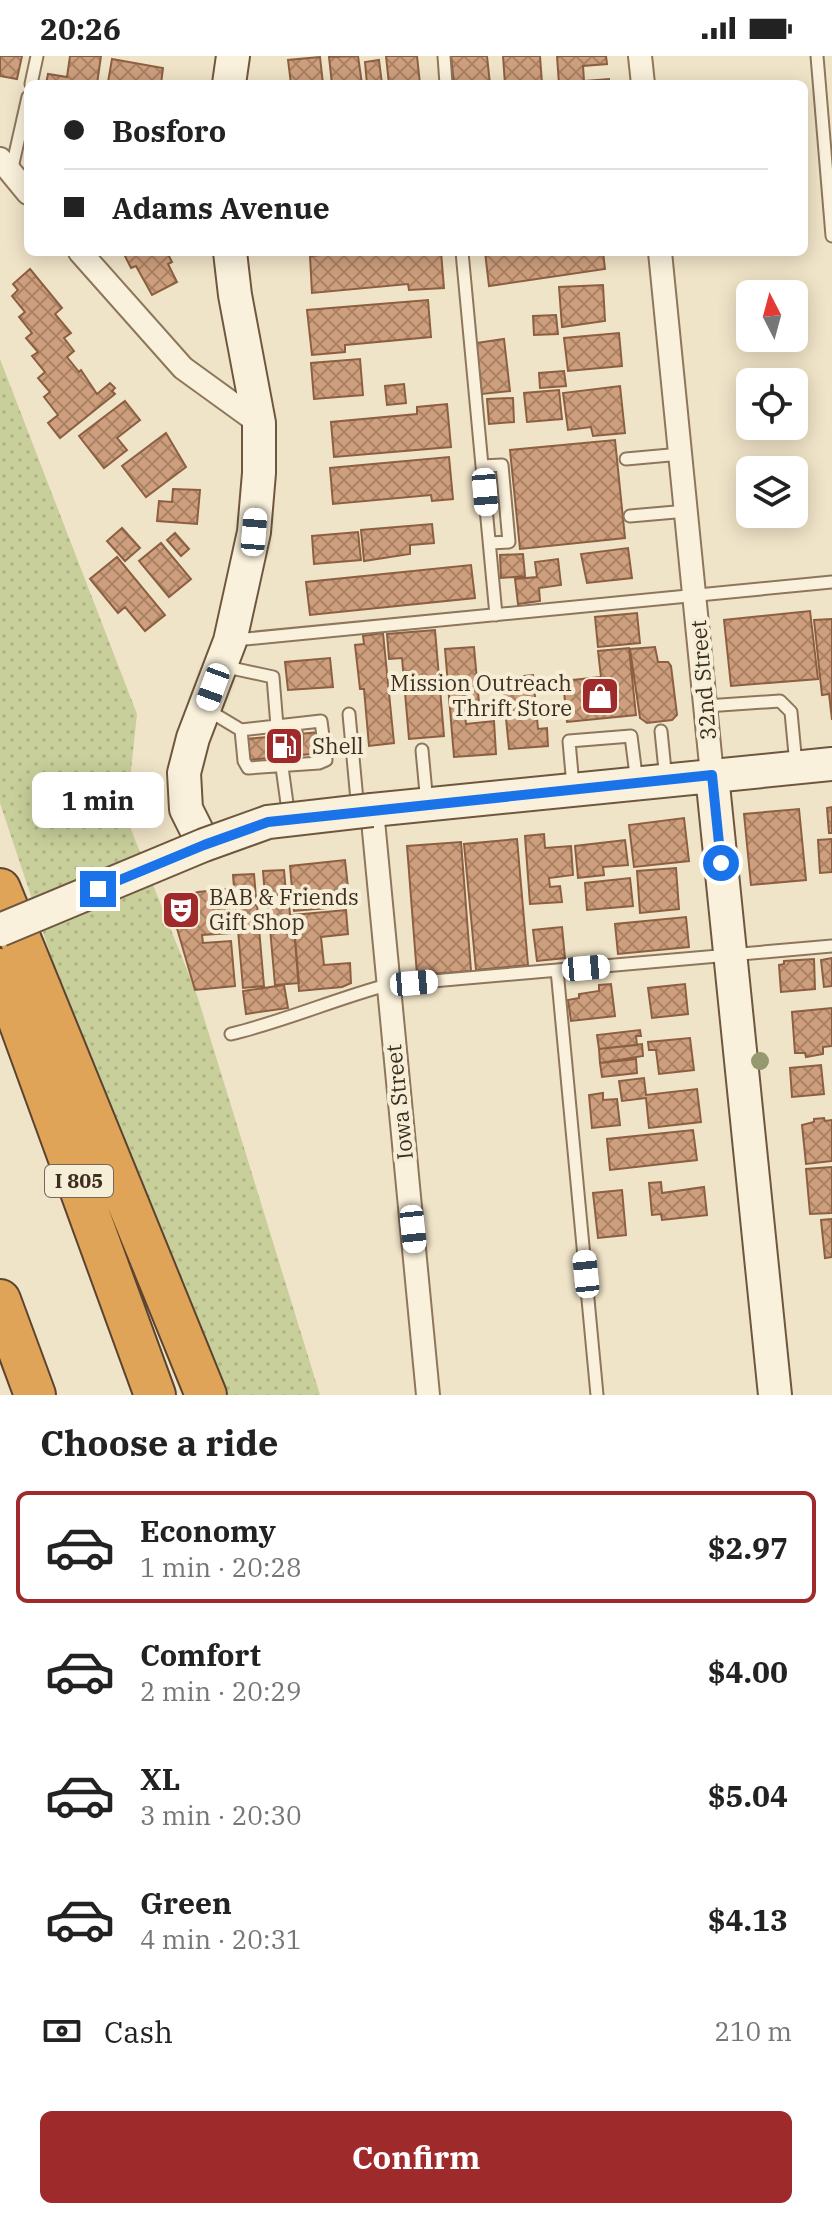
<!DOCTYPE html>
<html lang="en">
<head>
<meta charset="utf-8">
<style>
	body { margin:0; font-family:"IBM Plex Serif",serif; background:#f2f2f2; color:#222; height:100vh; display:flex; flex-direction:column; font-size:30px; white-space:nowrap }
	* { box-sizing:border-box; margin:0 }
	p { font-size:26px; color:#767676 }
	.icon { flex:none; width:44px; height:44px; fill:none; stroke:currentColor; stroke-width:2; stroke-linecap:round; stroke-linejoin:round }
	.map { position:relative; height:1339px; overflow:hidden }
	.details { display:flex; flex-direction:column; background:#fff; flex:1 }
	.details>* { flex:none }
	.guide { position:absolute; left:24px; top:24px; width:784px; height:176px; border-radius:12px; box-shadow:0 4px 20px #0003; display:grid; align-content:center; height:176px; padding:0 40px; background:#fff }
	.needle { width:52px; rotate:354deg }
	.fabs { position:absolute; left:736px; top:224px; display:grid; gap:16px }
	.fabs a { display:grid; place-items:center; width:72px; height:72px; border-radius:12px; background:#fff; box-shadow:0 4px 20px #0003; font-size:40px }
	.end { position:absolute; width:36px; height:36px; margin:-18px; border:10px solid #1a73e8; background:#fff; box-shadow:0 0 0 4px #fff }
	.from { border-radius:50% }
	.bubble { position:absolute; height:56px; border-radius:12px; background:#fff; box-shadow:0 4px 20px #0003; font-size:26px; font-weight:700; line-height:56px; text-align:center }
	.car { position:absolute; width:24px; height:48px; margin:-24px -12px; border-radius:10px; box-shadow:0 0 6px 2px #0007; background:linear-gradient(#fff 24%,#345 0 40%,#fff 0 76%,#345 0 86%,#fff 0) }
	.guide b { display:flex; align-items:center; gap:28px; height:76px; font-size:30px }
	.guide b+b { border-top:2px solid #e0e0e0 }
	.guide i { width:20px; height:20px; background:#222 }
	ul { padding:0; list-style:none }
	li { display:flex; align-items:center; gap:24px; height:112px; margin:0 16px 12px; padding:0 24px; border:4px solid transparent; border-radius:12px }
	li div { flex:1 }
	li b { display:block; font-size:30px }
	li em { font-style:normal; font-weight:700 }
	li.on { border-color:#9e2a2b }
	li>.icon { width:72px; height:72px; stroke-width:1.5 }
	h2 { padding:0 40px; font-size:36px; line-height:96px }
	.pay { display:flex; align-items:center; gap:20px; height:88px; padding:0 40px; font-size:30px }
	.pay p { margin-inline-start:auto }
	.button { display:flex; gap:16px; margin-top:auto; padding:16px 40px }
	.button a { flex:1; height:92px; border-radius:12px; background:#9e2a2b; color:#fff; font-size:32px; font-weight:700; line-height:92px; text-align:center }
	.status { display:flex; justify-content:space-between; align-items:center; height:56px; padding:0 40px; background:#fff; direction:ltr }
	.status svg { height:22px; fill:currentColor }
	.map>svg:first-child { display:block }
</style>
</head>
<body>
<div class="status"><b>20:26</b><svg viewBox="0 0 49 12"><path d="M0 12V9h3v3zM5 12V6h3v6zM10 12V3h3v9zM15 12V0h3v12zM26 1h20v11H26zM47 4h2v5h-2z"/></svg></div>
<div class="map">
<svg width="832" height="1339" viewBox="0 0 832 1339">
	<defs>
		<pattern id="grass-dots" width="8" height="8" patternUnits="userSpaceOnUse" patternTransform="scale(2)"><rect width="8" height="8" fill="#c9cf9b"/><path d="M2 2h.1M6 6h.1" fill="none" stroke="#aeb285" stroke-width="1.8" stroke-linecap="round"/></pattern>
		<pattern id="building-cross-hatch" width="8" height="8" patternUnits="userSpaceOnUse" patternTransform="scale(2)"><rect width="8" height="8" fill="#cf9f7d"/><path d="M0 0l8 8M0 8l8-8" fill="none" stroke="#a98266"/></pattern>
	</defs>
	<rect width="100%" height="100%" fill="#f0e4c8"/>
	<path fill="url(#grass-dots)" d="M 0,303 L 137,658 L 126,761 L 197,939 L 320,1339 L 197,1339 L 0,747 Z"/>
	<path fill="url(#building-cross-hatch)" stroke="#8d5f41" stroke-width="2" d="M 0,0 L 22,0 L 17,23 L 0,20 Z
		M 70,0 L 101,0 L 97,28 L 46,28 L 48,18 L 67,21 Z
		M 358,0 L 362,28 L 332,28 L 329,1 Z
		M 386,0 L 417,0 L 420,28 L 389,28 Z
		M 451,0 L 487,0 L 490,28 L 454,28 Z
		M 503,0 L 540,0 L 542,28 L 505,28 Z
		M 557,0 L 606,0 L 607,8 L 583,10 L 584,25 L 609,23 L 609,28 L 559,28 Z
		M 320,1 L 323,28 L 291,28 L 288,4 Z
		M 112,3 L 163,12 L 161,28 L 108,26 Z
		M 379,4 L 382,28 L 367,28 L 365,6 Z
		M 123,196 L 167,196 L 172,206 L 168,208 L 177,226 L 152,239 L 136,210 L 131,212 Z
		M 354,196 L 441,196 L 444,232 L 409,234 L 408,228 L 312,237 L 310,200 Z
		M 485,196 L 603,196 L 605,213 L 489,230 Z
		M 30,213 L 62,252 L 55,258 L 71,277 L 64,282 L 74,295 L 67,301 L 79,316 L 81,314 L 97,338 L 110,327 L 115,332 L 112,335 L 115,338 L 60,382 L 48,367 L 58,359 L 44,341 L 50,336 L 38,322 L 45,316 L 32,300 L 38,296 L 26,282 L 32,277 L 19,261 L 25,256 L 12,240 L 18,234 L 13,228 Z
		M 603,229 L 605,265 L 562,271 L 559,231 Z
		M 428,244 L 431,281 L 345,289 L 345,296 L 312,299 L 307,254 Z
		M 556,259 L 558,278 L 534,279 L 533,260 Z
		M 619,277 L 622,310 L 568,315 L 564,282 Z
		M 504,283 L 510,335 L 482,338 L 476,287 Z
		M 360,303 L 363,339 L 314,343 L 311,307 Z
		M 564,315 L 566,330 L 540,332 L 539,317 Z
		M 404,328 L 406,347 L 387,349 L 385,330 Z
		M 620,330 L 625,377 L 593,380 L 591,371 L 568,374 L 563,337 Z
		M 559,334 L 562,363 L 527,366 L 524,337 Z
		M 513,342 L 514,366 L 489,368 L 487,343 Z
		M 125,345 L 140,364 L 117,382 L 127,394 L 104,412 L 79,380 Z
		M 447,348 L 451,391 L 334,401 L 331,366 L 417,358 L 417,351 Z
		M 166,377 L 186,411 L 146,441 L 122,410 Z
		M 615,384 L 625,482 L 520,493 L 510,394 Z
		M 449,401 L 453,443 L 432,445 L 431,439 L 333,448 L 330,412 Z
		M 173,433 L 200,434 L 197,468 L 157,465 L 159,445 L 172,446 Z
		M 432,468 L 434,487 L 410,489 L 410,498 L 364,505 L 361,474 Z
		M 122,472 L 140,492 L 125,505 L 107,485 Z
		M 358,476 L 361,504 L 314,508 L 312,480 Z
		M 175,477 L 189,493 L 181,500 L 167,484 Z
		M 161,487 L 191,523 L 169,541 L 139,505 Z
		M 628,492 L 632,522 L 587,527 L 581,498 Z
		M 523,498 L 525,520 L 501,522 L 500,499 Z
		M 117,501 L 165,559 L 145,575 L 125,551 L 118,557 L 90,523 Z
		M 558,503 L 561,529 L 539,532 L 540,545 L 518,548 L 515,523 L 537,521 L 535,506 Z
		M 471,509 L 475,542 L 310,559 L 306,526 Z
		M 810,555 L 818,623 L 731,630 L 724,564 Z
		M 637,557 L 640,587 L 598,591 L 595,561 Z
		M 832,563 L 832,664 L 829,638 L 822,639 L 814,564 Z
		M 435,574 L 444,680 L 409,683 L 402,602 L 389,603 L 387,578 Z
		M 383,577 L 394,687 L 369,690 L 364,633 L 360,633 L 355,589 L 364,588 L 363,580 Z
		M 474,591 L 480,658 L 465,659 L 466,668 L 494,665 L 496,698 L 454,701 L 445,593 Z
		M 655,591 L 658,606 L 668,606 L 671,610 L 677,659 L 672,664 L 647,667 L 640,662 L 630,593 Z
		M 629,592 L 636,659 L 567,666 L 563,625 L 601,621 L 598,595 Z
		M 330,602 L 333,631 L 288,634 L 285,606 Z
		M 533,619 L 538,673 L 547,672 L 548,690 L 509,693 L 502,622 Z
		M 319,676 L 321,697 L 249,704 L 247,683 Z
		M 832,751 L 832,777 L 829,777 L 827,752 Z
		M 799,753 L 806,824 L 751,829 L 744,758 Z
		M 684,762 L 689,805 L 634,811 L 629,769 Z
		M 544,778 L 545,792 L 571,790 L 573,819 L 549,822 L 550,831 L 560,830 L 562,846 L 530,848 L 525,780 Z
		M 517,783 L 528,909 L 476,914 L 464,788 Z
		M 832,783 L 832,816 L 820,817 L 818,784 Z
		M 625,784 L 628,809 L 603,811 L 604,819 L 578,822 L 575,790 Z
		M 461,786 L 471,915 L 417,919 L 407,790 Z
		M 345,804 L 350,850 L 294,855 L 290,810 Z
		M 676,812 L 679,853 L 640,857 L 637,815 Z
		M 284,814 L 286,838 L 265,840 L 263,815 Z
		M 254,818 L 256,842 L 235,844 L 233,819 Z
		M 630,822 L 633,850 L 587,854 L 585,827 Z
		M 227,833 L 231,877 L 202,879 L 203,887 L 231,885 L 235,930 L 195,934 L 169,845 L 198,836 Z
		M 289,847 L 290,859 L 293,859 L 299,927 L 275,929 L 268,849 Z
		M 257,849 L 264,930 L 243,932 L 236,851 Z
		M 346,854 L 348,878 L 321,881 L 324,909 L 350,907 L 351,927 L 342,931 L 299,935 L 293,859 Z
		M 686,861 L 689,891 L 618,898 L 615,868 Z
		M 562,871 L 565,902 L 537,905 L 533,874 Z
		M 832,902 L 832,930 L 824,931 L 821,904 Z
		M 814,903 L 815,933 L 781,936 L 779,909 L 784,908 L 784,905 Z
		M 611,928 L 615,960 L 571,965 L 568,944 L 579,942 L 579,938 L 599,935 L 599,929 Z
		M 685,928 L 688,958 L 652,962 L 648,932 Z
		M 284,929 L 288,952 L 246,958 L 243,935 Z
		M 832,952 L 832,990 L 823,991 L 823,998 L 806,1001 L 805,997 L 795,997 L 792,956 Z
		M 640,974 L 641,980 L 636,980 L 637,989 L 599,993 L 597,979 Z
		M 690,982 L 694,1014 L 659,1018 L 656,994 L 649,994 L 648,986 Z
		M 642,988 L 643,1000 L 600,1007 L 599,993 Z
		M 636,1003 L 637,1017 L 602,1021 L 600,1007 Z
		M 821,1009 L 824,1038 L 792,1041 L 790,1012 Z
		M 644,1022 L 646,1039 L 697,1033 L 701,1066 L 649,1072 L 646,1042 L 622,1045 L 619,1025 Z
		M 603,1037 L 603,1044 L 617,1043 L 620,1069 L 592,1072 L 589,1039 Z
		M 824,1062 L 825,1065 L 832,1064 L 832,1105 L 806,1108 L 802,1069 L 814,1066 L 814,1063 Z
		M 693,1074 L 697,1104 L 610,1114 L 607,1083 Z
		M 832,1111 L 832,1157 L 810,1158 L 806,1113 Z
		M 661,1126 L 662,1137 L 704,1131 L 707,1159 L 662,1164 L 661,1158 L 652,1159 L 649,1127 Z
		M 622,1134 L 626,1179 L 598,1182 L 593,1137 Z
		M 832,1163 L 832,1201 L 825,1202 L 821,1164 Z"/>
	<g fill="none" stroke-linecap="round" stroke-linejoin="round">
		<g stroke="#8d765c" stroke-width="15">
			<path id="lane" d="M 444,0 L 446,28
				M 817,0 L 832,180
				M 31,28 L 37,0
				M 11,116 L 28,41
				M 462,196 L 496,559
				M 626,403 L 681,398
				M 482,410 L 502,409 L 509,486 L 490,487
				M 630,460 L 687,455
				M 235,584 L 832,526
				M 222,610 L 273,621 L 277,670
				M 706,650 L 780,645 L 791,656 L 796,709
				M 206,653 L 241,674 L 321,665 L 326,704 L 319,707 L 248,712 L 244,705 L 241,674
				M 349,658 L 358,755
				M 295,668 L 297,683
				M 661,675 L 666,724
				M 422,694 L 427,748
				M 282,711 L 289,762
				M 573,730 L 569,685 L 631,680 L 637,727
				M 557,914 L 597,1339
				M 231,978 C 285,965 335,943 387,929 L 832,890"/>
		</g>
		<g stroke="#8d765c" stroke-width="26">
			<path id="street" d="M 640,0 L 643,28
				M 0,103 L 28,137
				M 80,196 L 183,312 L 259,367
				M 660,196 L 712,719
				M 372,754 L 428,1339"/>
		</g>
		<g stroke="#6f573f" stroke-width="36">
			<path id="secondary" d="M 229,28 L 233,0
				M 712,719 L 775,1339
				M 372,754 L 832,708
				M 204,789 L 186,753 L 184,717 L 193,682 L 230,585 L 254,476 L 259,417 L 259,367 L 235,239 L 230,196"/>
		</g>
		<g stroke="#5b4430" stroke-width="44">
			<path id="highway" d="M 0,833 L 206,1339
				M 0,913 L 155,1339
				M 0,1244 L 35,1339"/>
		</g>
		<use href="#lane" stroke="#faf1dc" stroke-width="11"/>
		<use href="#street" stroke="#faf1dc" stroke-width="22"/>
		<use href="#secondary" stroke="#faf1dc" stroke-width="32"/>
		<use href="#highway" stroke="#e0a458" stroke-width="40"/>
		<g stroke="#6f573f" stroke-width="36" stroke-linecap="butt">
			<path id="secondary-bridge" d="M 0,874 L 204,789 L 268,766 L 372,754"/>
		</g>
		<use href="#secondary-bridge" stroke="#faf1dc" stroke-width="32"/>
	</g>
	<circle fill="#96986f" cx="760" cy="1005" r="9"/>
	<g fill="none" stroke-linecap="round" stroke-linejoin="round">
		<path stroke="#1a73e8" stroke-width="10" d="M 98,833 L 204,789 L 268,766 L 712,719 L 721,807"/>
	</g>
	<defs>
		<g id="shop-square" transform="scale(2)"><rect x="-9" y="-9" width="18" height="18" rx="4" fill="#9e2a2b" stroke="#f7eed8"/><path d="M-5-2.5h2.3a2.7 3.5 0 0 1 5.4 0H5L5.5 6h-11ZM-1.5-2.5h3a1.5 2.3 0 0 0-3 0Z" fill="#fff"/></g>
		<g id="fuel-square" transform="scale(2)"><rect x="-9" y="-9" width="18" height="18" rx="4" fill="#9e2a2b" stroke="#f7eed8"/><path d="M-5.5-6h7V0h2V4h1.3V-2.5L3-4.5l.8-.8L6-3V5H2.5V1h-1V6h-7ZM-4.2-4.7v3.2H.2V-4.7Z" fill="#fff"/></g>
		<g id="theatre-square" transform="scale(2)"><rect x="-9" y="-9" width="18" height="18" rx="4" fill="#9e2a2b" stroke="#f7eed8"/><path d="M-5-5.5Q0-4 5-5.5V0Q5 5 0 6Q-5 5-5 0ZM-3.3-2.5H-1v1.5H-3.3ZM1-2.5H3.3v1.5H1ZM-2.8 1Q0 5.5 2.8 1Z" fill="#fff"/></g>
	</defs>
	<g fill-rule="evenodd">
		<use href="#shop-square" x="600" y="640"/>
		<use href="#fuel-square" x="284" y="690"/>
		<use href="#theatre-square" x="181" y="854"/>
	</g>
	<g text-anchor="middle" stroke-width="8" stroke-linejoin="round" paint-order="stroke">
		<rect fill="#f7eed8" stroke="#756857" stroke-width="2" x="45" y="1109" width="68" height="32" rx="6"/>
		<g font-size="20" font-weight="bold" fill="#3d2e20">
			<text x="79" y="1132">I 805</text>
		</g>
		<g font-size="22" fill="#3d2e20" stroke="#f7eed8">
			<text transform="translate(703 624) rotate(-95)" y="8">32nd Street</text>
			<text transform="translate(399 1046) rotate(-96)" y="8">Iowa Street</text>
		</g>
		<g font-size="22" fill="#3d2e20" stroke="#f7eed8" text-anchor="start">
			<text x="572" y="635" text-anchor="end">Mission Outreach<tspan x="572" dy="25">Thrift Store</tspan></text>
			<text x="312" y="698">Shell</text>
			<text x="209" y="849">BAB &amp; Friends<tspan x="209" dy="25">Gift Shop</tspan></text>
		</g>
	</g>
</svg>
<div class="fabs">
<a><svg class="needle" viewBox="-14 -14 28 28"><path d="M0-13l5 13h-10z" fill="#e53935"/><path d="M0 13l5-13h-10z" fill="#767676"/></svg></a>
<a><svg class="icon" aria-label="locate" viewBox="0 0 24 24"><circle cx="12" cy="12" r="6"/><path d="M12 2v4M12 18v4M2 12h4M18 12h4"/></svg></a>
<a><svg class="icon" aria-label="layers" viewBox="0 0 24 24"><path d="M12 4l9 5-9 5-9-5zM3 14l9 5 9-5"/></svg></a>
</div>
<i class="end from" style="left:721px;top:807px"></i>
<i class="end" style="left:98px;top:833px"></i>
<div class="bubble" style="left:32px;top:716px;width:132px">1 min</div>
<i class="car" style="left:485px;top:436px;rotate:175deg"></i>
<i class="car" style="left:254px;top:476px;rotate:5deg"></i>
<i class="car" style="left:213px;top:631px;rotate:200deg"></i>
<i class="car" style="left:586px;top:912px;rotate:85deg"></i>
<i class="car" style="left:414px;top:927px;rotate:85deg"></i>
<i class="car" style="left:413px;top:1173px;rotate:174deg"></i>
<i class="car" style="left:586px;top:1218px;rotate:354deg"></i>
<div class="guide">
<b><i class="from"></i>Bosforo</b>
<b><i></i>Adams Avenue</b>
</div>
</div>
<section class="details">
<h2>Choose a ride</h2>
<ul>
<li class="on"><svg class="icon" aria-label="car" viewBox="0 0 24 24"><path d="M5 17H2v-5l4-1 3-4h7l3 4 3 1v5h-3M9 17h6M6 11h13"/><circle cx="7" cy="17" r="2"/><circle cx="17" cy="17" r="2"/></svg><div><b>Economy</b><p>1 min · 20:28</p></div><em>$2.97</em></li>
<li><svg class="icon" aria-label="car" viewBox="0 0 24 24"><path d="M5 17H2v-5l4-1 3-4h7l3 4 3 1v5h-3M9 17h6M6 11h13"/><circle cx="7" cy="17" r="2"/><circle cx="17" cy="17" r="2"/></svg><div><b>Comfort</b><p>2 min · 20:29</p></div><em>$4.00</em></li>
<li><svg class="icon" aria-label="car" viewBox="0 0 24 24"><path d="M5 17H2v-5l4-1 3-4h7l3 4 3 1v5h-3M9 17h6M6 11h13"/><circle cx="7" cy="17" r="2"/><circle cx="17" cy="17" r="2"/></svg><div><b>XL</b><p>3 min · 20:30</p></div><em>$5.04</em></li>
<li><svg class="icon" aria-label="car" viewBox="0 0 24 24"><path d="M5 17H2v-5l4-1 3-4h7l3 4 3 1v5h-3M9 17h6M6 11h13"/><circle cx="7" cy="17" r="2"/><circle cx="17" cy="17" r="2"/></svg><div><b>Green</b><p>4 min · 20:31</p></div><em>$4.13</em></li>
</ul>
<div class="pay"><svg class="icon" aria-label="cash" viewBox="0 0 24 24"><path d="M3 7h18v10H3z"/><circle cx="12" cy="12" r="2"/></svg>Cash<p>210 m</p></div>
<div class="button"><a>Confirm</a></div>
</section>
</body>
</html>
